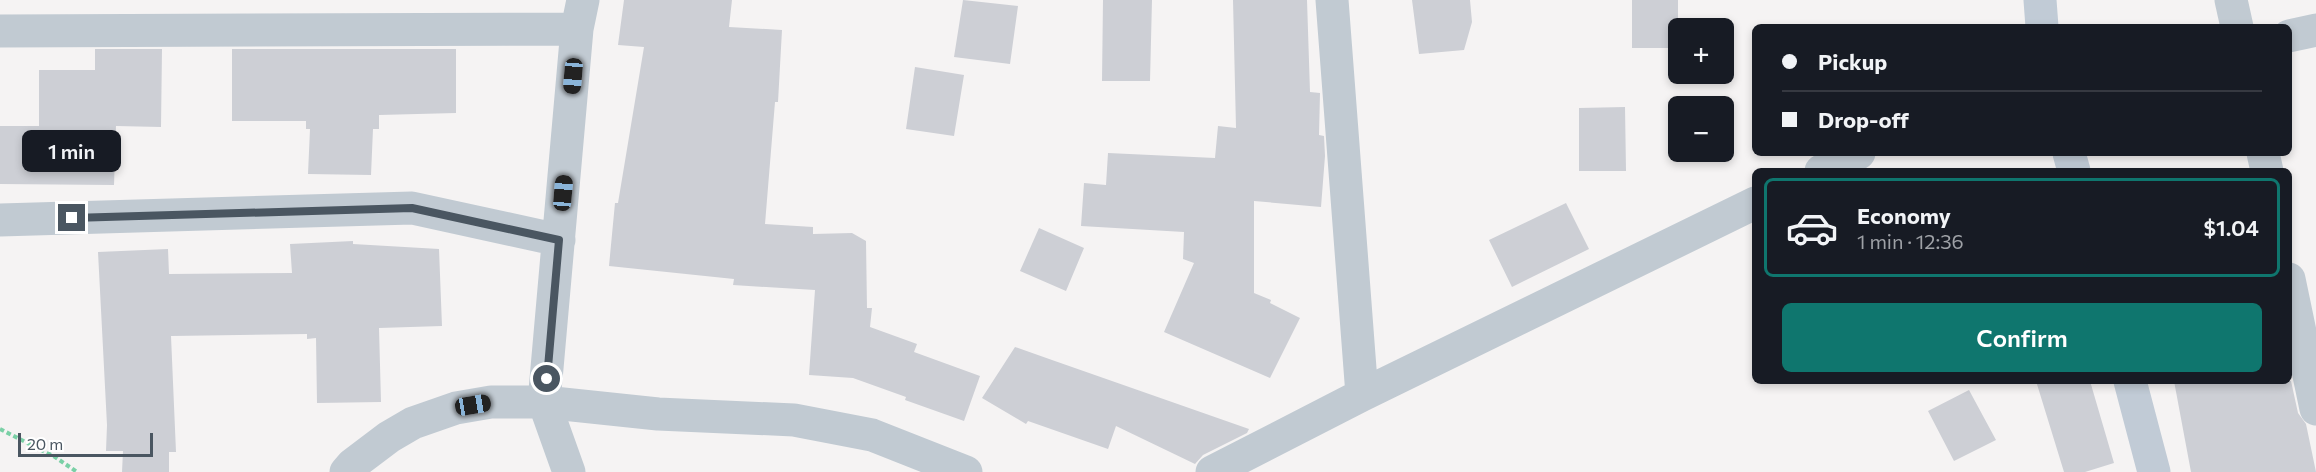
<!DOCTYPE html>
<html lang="en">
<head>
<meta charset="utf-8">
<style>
	body { margin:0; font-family:Commissioner,sans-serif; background:#20242c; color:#f1f3f6; height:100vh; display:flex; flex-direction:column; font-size:22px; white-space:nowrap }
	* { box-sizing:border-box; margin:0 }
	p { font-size:20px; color:#9ea1a6 }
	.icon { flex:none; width:33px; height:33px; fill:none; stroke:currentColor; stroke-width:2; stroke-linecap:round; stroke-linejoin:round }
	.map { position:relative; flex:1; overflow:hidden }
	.sheet { position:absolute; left:1752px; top:168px; width:540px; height:216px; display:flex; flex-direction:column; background:#171b24; border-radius:9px; box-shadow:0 3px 9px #0003 }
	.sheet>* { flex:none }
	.banner { position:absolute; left:1752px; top:24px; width:540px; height:132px; border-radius:9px; box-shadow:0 3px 9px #0003; display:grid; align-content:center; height:132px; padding:0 30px; background:#171b24 }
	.fabs { position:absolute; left:1668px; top:18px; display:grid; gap:12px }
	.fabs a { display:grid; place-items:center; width:66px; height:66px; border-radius:9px; background:#171b24; box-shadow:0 3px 9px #0003; font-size:30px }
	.scale { position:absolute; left:18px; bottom:15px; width:135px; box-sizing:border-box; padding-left:6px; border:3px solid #4a5661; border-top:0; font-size:16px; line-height:21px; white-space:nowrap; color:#4a5661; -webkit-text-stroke:4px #fff; paint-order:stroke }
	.end { position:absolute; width:27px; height:27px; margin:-14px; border:8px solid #4a5661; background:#fff; box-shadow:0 0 0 3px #fff }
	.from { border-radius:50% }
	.bubble { position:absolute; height:42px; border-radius:9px; background:#171b24; box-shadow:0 3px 9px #0003; font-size:20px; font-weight:600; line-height:42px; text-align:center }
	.car { position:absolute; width:18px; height:36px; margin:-18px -9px; border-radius:8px; box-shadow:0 0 4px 2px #0007; background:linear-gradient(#222 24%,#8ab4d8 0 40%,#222 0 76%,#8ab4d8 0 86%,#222 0) }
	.banner b { display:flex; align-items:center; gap:21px; height:57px; font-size:22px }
	.banner b+b { border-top:2px solid #363941 }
	.banner i { width:15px; height:15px; background:#f1f3f6 }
	ul { padding:10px 0 0; list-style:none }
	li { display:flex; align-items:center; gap:18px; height:99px; margin:0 12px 9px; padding:0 18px; border:3px solid transparent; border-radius:9px }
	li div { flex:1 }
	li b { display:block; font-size:22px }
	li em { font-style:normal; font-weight:600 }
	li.selected { border-color:#0f766e }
	li>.icon { width:54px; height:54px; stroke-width:1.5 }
	.button { display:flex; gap:12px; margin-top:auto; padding:12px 30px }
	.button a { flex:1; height:69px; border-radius:9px; background:#0f766e; color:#fff; font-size:24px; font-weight:600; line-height:69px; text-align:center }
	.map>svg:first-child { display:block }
</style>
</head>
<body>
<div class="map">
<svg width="2316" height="472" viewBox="0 0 2316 472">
	<rect width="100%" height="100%" fill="#f5f3f3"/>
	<path fill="#cdcfd5" d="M 624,0 L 732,0 L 729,27 L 782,30 L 778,102 L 775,102 L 765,224 L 813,227 L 813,234 L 852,233 L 866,241 L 867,308 L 872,308 L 870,327 L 917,344 L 914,352 L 980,376 L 964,421 L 905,400 L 906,397 L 853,378 L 809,375 L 815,290 L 733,285 L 734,279 L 609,266 L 615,203 L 618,203 L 644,47 L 618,45 Z
		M 963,0 L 1018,6 L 1010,64 L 954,57 Z
		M 1103,0 L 1152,0 L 1150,81 L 1102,81 Z
		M 1233,0 L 1307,0 L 1310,92 L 1320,93 L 1319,135 L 1324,136 L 1325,156 L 1321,207 L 1254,201 L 1254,293 L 1271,300 L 1270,303 L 1300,318 L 1270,378 L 1164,332 L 1194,263 L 1183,259 L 1184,232 L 1081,226 L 1084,183 L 1106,185 L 1108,153 L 1215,158 L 1218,126 L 1236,128 Z
		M 1412,0 L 1470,0 L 1472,22 L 1464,50 L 1419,54 Z
		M 1632,0 L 1678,0 L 1678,48 L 1632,48 Z
		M 95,49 L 162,49 L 161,127 L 116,126 L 114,185 L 0,184 L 0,126 L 39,126 L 39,70 L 95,70 Z
		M 232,49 L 456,49 L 456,113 L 379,115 L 379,129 L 373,129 L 371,175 L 308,174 L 310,129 L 306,129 L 306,121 L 232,121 Z
		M 915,67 L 964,75 L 954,136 L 906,129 Z
		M 1625,107 L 1626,171 L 1579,171 L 1579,108 Z
		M 1566,203 L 1589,249 L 1512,287 L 1489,240 Z
		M 1039,228 L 1084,248 L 1066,291 L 1020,271 Z
		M 353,241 L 353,244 L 439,249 L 442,326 L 379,328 L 381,402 L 317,403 L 316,338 L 307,339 L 307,334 L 171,336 L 176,452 L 169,452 L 169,472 L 122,472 L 123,451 L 106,451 L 107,425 L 98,252 L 168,249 L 169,274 L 292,273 L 290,244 Z
		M 1015,347 L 1052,360 L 1249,429 L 1247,433 L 1203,455 L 1195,464 L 1116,426 L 1108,449 L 1028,421 L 1026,424 L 982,398 Z
		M 2036,381 L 2090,381 L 2114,463 L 2085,472 L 2064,472 Z
		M 2174,381 L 2291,381 L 2298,413 L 2306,424 L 2316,472 L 2191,472 Z
		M 1969,390 L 1996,440 L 1954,461 L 1928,411 Z"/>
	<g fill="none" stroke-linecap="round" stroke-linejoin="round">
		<path stroke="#7ad0a6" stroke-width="4" stroke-dasharray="4.5 3" stroke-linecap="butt" d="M 0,429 L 55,457 L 77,472"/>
		<path stroke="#c1cad2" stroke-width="33" d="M 1332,0 L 1362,395
			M 2231,0 L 2237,27
			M 0,31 L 577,29
			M 2289,36 L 2316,30
			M 2263,153 L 2267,171
			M 1821,171 L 1859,153
			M 0,220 L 412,208 L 559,240
			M 2289,279 L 2316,409
			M 346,472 L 352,465 L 389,437 L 413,423 L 456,408 L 491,402 L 544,402 L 658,414 L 794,420 L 872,435 L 966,472
			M 569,472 L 544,402 L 577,29 L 583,0
			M 1212,472 L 1362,395 L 1755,203"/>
		<path stroke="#c1cbd6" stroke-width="33" d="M 2040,0 L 2042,27
			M 2069,153 L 2074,171
			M 2130,381 L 2154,472"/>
	</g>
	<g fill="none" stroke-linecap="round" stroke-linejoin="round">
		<path stroke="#4a5661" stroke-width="8" d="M 72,218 L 412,208 L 559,240 L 547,379"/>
	</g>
</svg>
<div class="fabs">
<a>+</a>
<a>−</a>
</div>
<div class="scale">20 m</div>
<i class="end from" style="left:547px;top:379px"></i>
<i class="end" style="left:72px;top:218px"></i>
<div class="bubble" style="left:22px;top:130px;width:99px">1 min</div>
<i class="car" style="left:573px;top:76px;rotate:185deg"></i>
<i class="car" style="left:563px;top:193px;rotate:5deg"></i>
<i class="car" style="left:473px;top:405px;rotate:81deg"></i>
<div class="banner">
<b><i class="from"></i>Pickup</b>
<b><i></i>Drop-off</b>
</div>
<section class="sheet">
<ul>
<li class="selected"><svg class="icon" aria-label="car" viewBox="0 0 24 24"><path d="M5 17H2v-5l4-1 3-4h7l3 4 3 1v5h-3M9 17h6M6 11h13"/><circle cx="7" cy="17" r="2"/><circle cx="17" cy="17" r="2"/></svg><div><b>Economy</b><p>1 min · 12:36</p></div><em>$1.04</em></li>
</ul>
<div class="button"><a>Confirm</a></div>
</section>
</div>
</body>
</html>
